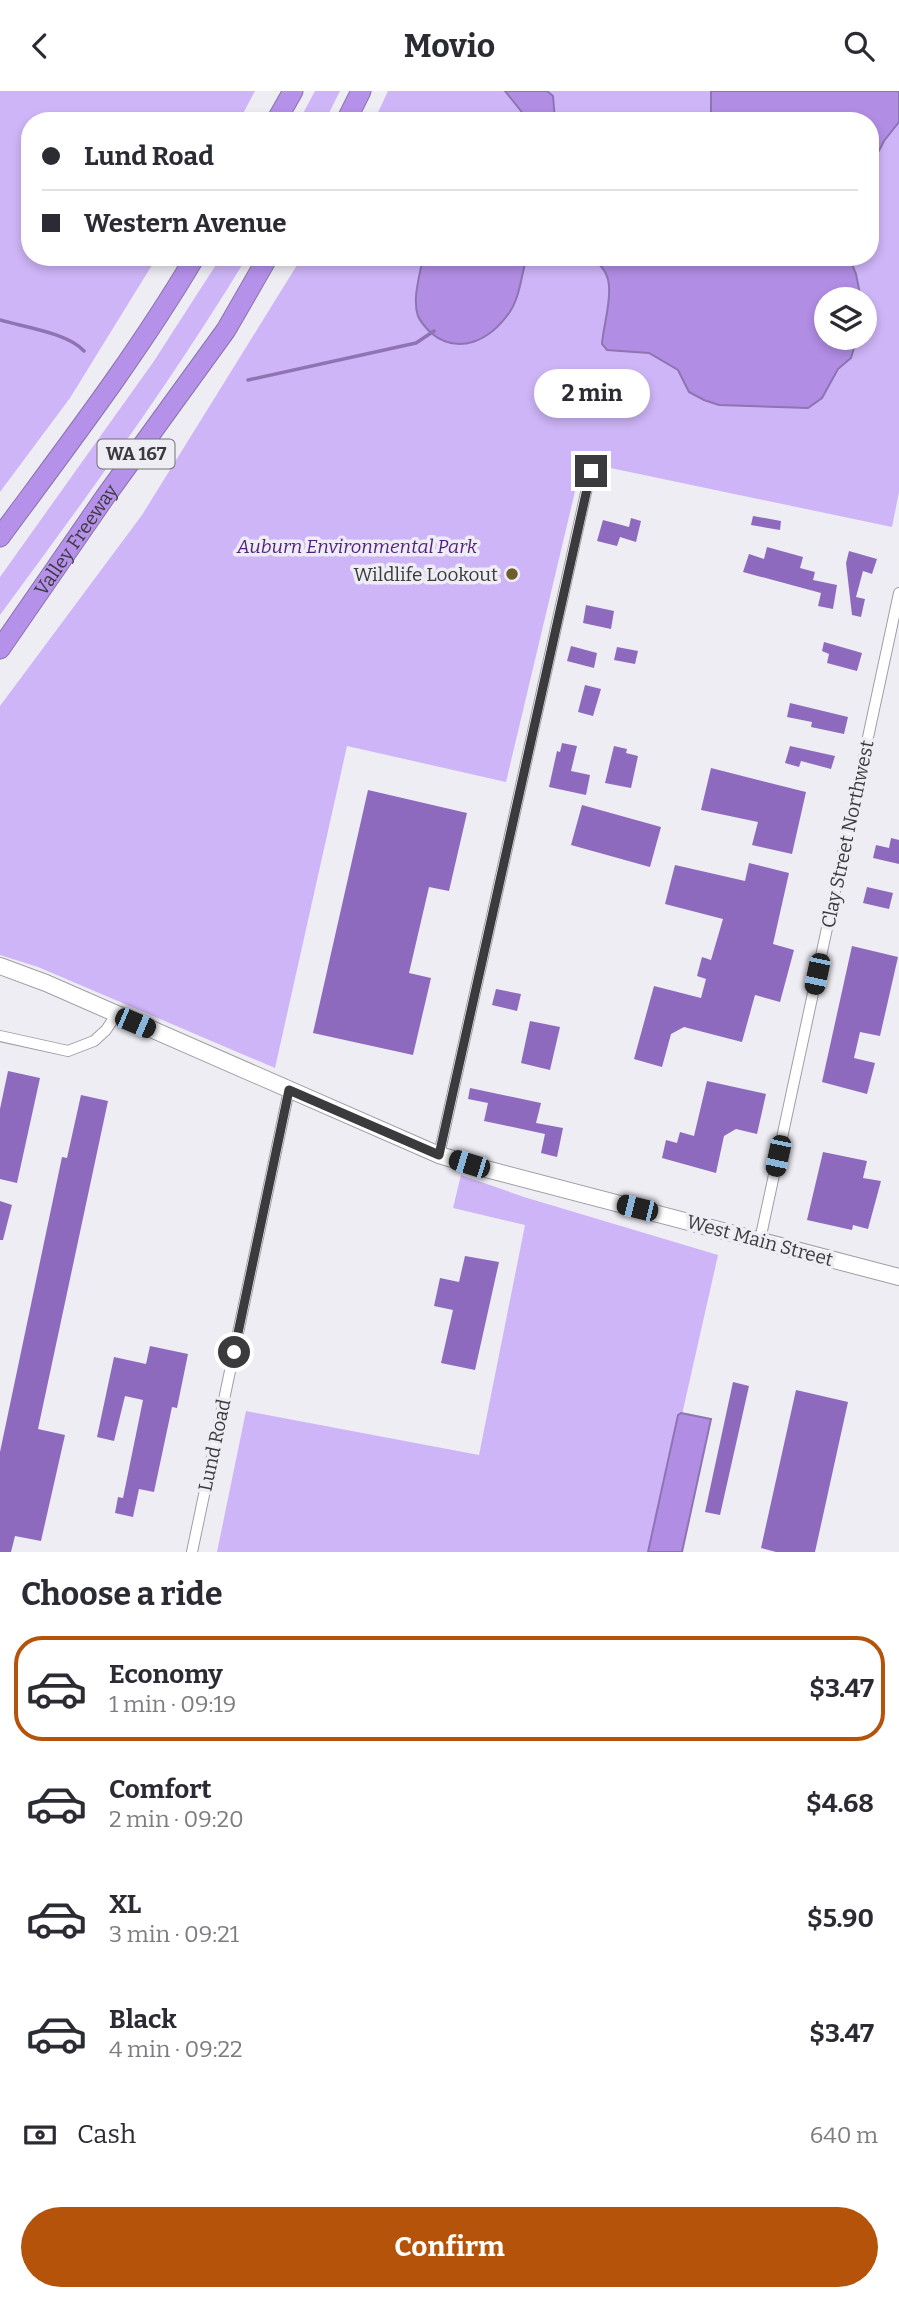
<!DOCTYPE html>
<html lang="en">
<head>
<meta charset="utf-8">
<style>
	body { margin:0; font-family:Bitter,serif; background:#f7f7f7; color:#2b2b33; height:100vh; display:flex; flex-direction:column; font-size:26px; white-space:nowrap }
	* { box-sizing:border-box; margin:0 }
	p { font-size:23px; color:#7c7c81 }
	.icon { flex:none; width:38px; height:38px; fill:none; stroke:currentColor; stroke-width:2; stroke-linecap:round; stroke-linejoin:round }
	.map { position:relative; height:1461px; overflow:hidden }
	.drawer { display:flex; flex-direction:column; background:#fff; flex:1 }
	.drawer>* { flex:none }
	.banner { position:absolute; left:21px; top:21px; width:858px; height:154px; border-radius:28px; box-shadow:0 4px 10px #0003; display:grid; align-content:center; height:154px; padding:0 21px; background:#fff }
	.controls { position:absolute; left:814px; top:196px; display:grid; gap:14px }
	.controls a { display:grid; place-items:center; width:63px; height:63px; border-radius:50%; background:#fff; box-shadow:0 4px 10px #0003; font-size:35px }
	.end { position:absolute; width:32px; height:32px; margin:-16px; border:9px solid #3b3a3c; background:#fff; box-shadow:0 0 0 4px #fff }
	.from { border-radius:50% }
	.bubble { position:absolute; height:49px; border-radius:24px; background:#fff; box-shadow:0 4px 10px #0003; font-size:23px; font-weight:700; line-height:49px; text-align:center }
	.car { position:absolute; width:21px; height:42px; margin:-21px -10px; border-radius:9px; box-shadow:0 0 5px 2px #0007; background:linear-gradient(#222 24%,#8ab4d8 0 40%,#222 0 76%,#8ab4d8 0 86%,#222 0) }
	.banner b { display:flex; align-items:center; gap:24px; height:66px; font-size:26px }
	.banner b+b { border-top:2px solid #e1e1e2 }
	.banner i { width:18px; height:18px; background:#2b2b33 }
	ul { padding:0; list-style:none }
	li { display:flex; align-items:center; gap:21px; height:105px; margin:0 14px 10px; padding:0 7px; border:4px solid transparent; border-radius:28px }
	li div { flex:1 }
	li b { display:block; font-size:26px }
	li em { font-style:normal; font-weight:700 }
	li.on { border-color:#b45309 }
	li>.icon { width:63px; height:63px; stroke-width:1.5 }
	h2 { padding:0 21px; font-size:32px; line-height:84px }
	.pay { display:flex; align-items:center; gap:18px; height:77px; padding:0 21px; font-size:26px }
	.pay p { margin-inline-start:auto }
	.primary-button { display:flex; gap:14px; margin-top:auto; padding:14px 21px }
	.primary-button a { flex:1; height:80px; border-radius:42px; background:#b45309; color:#fff; font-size:28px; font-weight:700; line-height:80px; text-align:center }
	header { display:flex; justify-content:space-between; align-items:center; height:91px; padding:0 21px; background:#fff; font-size:32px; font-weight:700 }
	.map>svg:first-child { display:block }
</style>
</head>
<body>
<header><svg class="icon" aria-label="back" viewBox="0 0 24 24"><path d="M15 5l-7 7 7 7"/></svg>Movio<svg class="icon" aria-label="search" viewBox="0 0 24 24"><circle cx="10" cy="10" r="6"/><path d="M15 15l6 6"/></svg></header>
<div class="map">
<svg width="899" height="1461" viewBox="0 0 899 1461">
	<rect width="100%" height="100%" fill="#efedf4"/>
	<path fill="#ceb5f7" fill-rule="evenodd" d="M 0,0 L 255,0 L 239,30 L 30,30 L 30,166 L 157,166 L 70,307 L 0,401 Z
		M 315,0 L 340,0 L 325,30 L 299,30 Z
		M 388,0 L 899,0 L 899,401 L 892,436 L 582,371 L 506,691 L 347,655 L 275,977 L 38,876 L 0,864 L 0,615 L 142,424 L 302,166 L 870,166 L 870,30 L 374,30 ZM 826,208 L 864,208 L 864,247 L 826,247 Z
		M 221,166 L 247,166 C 172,290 86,407 0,524 L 0,486 L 154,270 Z
		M 461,1084 L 524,1106 L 718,1164 L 651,1461 L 217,1461 L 246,1320 L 479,1364 L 525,1134 L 453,1117 Z"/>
	<path fill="#b18de4" stroke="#8e74b2" stroke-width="2" d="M 505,0 L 547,0 L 553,5 L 555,30 L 529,30 Z
		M 711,0 L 899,0 L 899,31 L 884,50 L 870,77 L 870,30 L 711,30 Z
		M 423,166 L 527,166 C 521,184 520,207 509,222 C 490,249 459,265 431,242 C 426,237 421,232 418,225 C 412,208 420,184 423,166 Z
		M 585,166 L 849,166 L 856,183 L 861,208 L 826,208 L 826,247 L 857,247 L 851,267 L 838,278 L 822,307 L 808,317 L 719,314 L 704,309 L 689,301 L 678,279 L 649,262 L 607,259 L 602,253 C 604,223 625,178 585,166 Z
		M 681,1322 L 711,1328 L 682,1461 L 648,1461 L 678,1324 Z"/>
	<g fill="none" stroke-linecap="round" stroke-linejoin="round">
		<path stroke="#8e74b2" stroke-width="3.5" d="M 0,229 C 24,236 68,242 84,260
			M 248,289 L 416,252 L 434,240"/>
	</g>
	<path fill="#8d6abd" d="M 753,425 L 781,430 L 780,439 L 751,434 Z
		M 631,427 L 641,430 L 636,451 L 620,446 L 617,455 L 597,450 L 603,429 L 629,436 Z
		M 767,456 L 803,466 L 800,477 L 815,481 L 813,489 L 837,494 L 833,518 L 818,515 L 821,502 L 743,481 L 749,463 L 764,468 Z
		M 849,460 L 877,468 L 872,483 L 863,480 L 856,506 L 865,508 L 861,526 L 852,524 L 846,472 Z
		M 586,514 L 614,520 L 611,538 L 583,532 Z
		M 824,551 L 862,562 L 857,580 L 827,572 L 829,563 L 822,560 Z
		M 571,555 L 597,562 L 594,577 L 567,570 Z
		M 617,556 L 638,560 L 635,573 L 614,569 Z
		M 585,594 L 601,598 L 593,625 L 578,621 Z
		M 790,612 L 848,626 L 844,643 L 811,636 L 812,631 L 787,626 Z
		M 562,652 L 577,655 L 571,680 L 590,684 L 586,704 L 549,696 L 557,660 L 560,661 Z
		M 614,655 L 627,658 L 626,662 L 638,665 L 631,697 L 605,692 Z
		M 790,655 L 835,665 L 831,678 L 801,670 L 799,676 L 785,672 Z
		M 711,677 L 806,701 L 792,763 L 752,754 L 758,731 L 701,719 Z
		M 368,699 L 467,722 L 449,800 L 429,796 L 409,882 L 431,887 L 413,964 L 313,942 Z
		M 582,714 L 661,736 L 650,776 L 571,754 Z
		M 891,747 L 899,749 L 899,773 L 873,767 L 876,754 L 889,757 Z
		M 749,772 L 789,782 L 773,853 L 794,859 L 780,911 L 755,904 L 742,951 L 684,936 L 671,943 L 662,976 L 634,968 L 654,895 L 701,907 L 706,888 L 697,885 L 702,866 L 711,869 L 723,828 L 665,813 L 675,774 L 745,790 Z
		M 867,796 L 893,802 L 889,818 L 863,812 Z
		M 852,855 L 898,866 L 880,945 L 860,941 L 854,967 L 875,972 L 867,1003 L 822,991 Z
		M 496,898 L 521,903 L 517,920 L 492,914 Z
		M 530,930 L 560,936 L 550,979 L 521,972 Z
		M 8,980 L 40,987 L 17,1092 L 0,1088 L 0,1018 Z
		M 707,990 L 766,1003 L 757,1043 L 736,1038 L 724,1045 L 716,1082 L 662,1067 L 666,1049 L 677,1052 L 680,1041 L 694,1045 Z
		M 470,997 L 541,1012 L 536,1032 L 563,1037 L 557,1066 L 541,1062 L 545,1043 L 484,1030 L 488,1012 L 468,1008 Z
		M 81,1004 L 108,1010 L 38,1338 L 65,1344 L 41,1450 L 15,1445 L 11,1461 L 0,1461 L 0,1361 L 62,1066 L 67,1067 Z
		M 823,1061 L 867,1070 L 863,1087 L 881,1090 L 868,1138 L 853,1134 L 852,1139 L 807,1129 Z
		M 0,1110 L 12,1114 L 3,1149 L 0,1149 Z
		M 465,1165 L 499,1171 L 475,1279 L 441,1272 L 453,1219 L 434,1215 L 440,1187 L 459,1191 Z
		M 150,1255 L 188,1263 L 177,1317 L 172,1316 L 154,1401 L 139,1398 L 133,1426 L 115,1422 L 118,1406 L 123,1407 L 143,1309 L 125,1305 L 114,1350 L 97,1346 L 114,1266 L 146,1273 Z
		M 733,1291 L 749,1295 L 720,1424 L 705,1421 Z
		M 796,1299 L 848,1311 L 815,1461 L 776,1461 L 761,1457 Z"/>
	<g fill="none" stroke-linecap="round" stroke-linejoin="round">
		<g stroke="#a09ea5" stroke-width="12">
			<path id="minor" d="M 0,945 L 68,960 L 94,950 L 106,939 L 116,924
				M 439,1064 L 591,379
				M 760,1149 L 899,502
				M 192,1461 L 289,999"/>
		</g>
		<g stroke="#a09ea5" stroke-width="18">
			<path id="secondary" d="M 0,875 L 46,892 L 439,1064 L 486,1078 L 899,1186"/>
		</g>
		<g stroke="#8a73ad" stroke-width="21">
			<g id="motorway">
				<path d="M 276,30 L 293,0"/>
				<path d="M 346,30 L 361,0"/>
				<path d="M 0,446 C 67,355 137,264 195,166"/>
				<path id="s1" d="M 0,558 L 105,406 L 226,239 L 268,166"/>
			</g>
		</g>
		<use href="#minor" stroke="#fff" stroke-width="10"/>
		<use href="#secondary" stroke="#fff" stroke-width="16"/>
		<use href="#motorway" stroke="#b591ea" stroke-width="19"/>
	</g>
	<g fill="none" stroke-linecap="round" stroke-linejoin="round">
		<path stroke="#3b3a3c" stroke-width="9" d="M 234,1261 L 289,999 L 439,1064 L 591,380"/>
	</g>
	<circle fill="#6e5e2c" stroke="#efedf4" stroke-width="2.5" cx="512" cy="483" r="7"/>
	<g text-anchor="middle" stroke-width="7" stroke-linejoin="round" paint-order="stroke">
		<rect fill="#efedf4" stroke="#717073" stroke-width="2" x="97.5" y="348.5" width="77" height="29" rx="5"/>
		<g font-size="18" font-weight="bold" fill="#3b3a3c">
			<text x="136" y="369">WA 167</text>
		</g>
		<g font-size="19" fill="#3b3a3c" stroke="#efedf4">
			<text dy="7" stroke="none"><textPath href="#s1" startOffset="133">Valley Freeway</textPath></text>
			<text transform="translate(847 743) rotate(-78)" y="7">Clay Street Northwest</text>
			<text transform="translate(760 1149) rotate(15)" y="7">West Main Street</text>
			<text transform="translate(214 1354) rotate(-78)" y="7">Lund Road</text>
		</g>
		<g font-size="19" font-style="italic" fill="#511f84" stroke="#efedf4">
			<text x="357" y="462">Auburn Environmental Park</text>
		</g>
		<g font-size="19" fill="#3b3a3c" stroke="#efedf4" text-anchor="end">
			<text x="498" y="490">Wildlife Lookout</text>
		</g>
	</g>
</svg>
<div class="controls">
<a><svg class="icon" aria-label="layers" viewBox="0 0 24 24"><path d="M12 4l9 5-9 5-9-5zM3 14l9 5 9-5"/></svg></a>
</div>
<i class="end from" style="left:234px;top:1261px"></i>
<i class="end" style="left:591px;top:380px"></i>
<div class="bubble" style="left:534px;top:278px;width:116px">2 min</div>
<i class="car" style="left:817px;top:883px;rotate:192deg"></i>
<i class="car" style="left:135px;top:932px;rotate:113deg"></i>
<i class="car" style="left:778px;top:1065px;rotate:192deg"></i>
<i class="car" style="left:469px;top:1073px;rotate:287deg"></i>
<i class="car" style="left:637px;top:1117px;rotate:284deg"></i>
<div class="banner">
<b><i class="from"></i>Lund Road</b>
<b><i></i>Western Avenue</b>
</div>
</div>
<section class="drawer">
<h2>Choose a ride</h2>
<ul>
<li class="on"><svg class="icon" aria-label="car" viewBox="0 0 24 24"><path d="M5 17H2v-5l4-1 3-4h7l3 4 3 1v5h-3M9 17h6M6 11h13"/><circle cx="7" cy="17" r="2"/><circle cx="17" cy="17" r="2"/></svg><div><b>Economy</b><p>1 min · 09:19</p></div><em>$3.47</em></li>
<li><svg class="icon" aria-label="car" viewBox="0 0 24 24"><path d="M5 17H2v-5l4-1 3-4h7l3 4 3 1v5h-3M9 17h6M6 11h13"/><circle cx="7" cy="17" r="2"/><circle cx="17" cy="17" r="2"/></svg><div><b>Comfort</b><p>2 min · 09:20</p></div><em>$4.68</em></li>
<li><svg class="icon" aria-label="car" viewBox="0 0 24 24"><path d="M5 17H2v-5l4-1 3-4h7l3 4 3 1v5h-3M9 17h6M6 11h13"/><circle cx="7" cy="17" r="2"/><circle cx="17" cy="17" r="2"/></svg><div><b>XL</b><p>3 min · 09:21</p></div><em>$5.90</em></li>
<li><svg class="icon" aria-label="car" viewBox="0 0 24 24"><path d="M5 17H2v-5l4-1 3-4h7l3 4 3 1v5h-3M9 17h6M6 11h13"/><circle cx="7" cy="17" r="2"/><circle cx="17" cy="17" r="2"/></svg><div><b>Black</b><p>4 min · 09:22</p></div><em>$3.47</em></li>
</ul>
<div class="pay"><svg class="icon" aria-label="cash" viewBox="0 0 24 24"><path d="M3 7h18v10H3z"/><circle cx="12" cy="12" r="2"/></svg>Cash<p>640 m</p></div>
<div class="primary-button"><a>Confirm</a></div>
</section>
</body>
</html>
